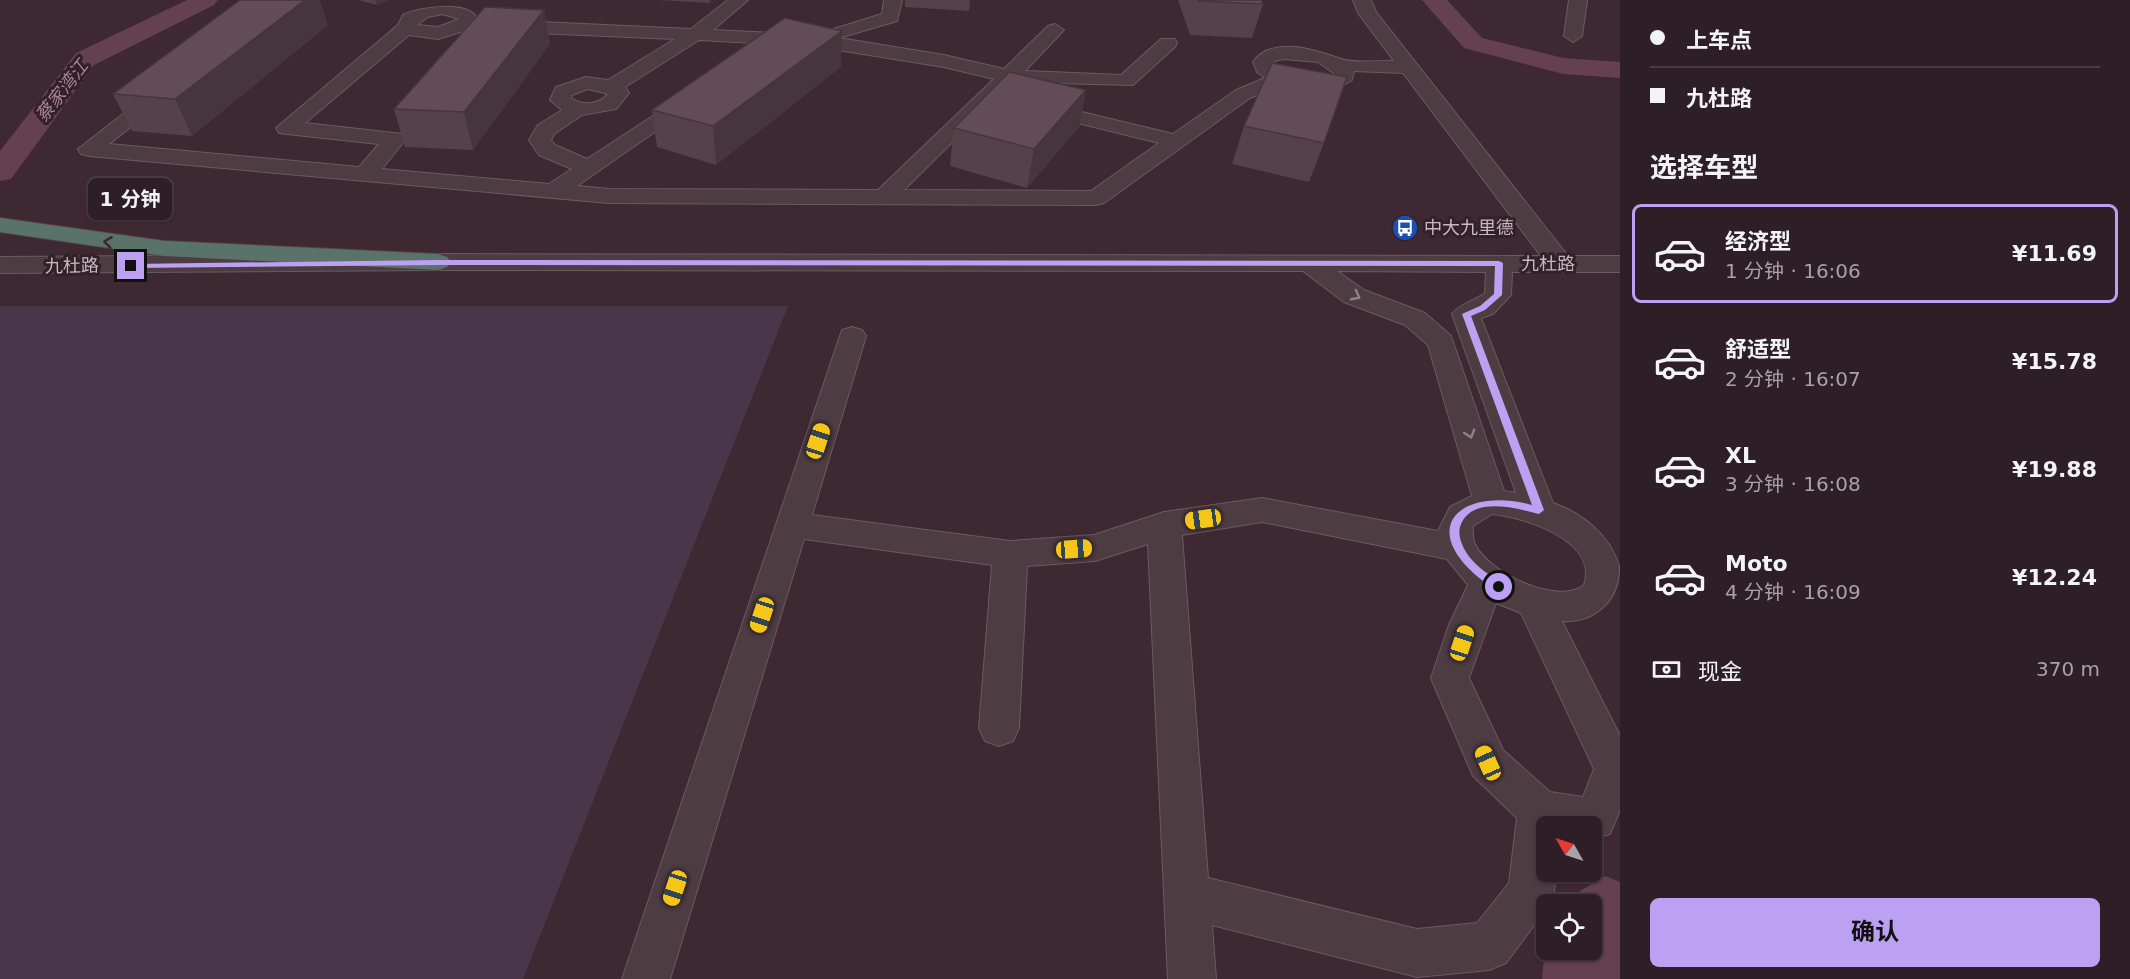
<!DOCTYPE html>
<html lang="zh">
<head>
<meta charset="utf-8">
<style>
	body { margin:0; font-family:"DejaVu Sans","Noto Sans SC",sans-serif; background:#36272d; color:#f1f3f6; height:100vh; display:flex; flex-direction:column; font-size:22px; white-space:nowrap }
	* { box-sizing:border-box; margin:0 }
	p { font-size:20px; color:#a7a2a7 }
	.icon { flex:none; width:33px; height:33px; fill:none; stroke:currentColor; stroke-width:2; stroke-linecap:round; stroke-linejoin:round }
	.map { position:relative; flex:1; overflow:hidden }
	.panel { display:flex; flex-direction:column; background:#2e1e25; width:510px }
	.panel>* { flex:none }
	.banner { display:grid; align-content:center; height:132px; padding:0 30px; background:#2e1e25 }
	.needle { width:39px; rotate:309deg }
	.fabs { position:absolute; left:1536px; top:816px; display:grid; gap:12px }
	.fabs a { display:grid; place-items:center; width:66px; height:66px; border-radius:9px; background:#2e1e25; box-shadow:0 2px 4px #0004,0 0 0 2px #493c42; font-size:30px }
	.end { position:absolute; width:27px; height:27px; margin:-14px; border:8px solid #bca0f2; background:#111; box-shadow:0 0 0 3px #111 }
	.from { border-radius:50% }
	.bubble { position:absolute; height:42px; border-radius:9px; background:#2e1e25; box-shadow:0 2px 4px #0004,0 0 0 2px #493c42; font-size:20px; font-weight:700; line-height:42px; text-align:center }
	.car { position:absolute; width:18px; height:36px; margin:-18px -9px; border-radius:8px; box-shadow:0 0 4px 2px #0007; background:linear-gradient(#f5c518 24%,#345 0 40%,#f5c518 0 76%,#345 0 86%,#f5c518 0) }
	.banner b { display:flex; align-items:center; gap:21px; height:57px; font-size:22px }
	.banner b+b { border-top:2px solid #493c42 }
	.banner i { width:15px; height:15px; background:#f1f3f6 }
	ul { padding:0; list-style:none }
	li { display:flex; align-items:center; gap:18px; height:99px; margin:0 12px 9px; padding:0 18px; border:3px solid transparent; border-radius:9px }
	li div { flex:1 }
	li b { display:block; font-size:22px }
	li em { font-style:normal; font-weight:700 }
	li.selected { border-color:#bca0f2 }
	li>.icon { width:54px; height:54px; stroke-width:1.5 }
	h2 { padding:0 30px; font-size:27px; line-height:72px }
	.pay { display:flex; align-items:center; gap:15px; height:66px; padding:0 30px; font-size:22px }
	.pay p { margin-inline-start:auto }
	.primary-button { display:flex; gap:12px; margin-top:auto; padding:12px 30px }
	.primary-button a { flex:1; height:69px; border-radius:9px; background:#bca0f2; color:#111; font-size:24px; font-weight:700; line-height:69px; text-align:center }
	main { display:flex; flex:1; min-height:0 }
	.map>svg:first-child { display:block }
</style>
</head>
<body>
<main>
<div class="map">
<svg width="1620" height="979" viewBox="0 0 1620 979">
	<rect width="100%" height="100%" fill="#3e2831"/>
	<path fill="#49364b" d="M 0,306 L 788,306 L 523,979 L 0,979 Z"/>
	<path fill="#65404f" d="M 1605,876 L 1620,882 L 1620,979 L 1542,979 L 1546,936 L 1546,950 L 1592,950 L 1592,904 L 1566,904 L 1572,896 Z"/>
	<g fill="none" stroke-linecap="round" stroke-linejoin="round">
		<path fill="#65404f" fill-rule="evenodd" d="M 187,0 L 218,0 L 214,5 L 94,65 L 11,179 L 0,181 L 0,151 L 76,53 Z
			M 1422,0 L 1447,0 L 1482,38 L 1563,58 L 1620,62 L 1620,78 L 1563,74 L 1464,48 Z"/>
		<g stroke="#6c5a61" stroke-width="2">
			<path id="minor" d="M 728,0 L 748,0 L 713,30 L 814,35 L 882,14 L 884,0 L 902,0 L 897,21 L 839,38 L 944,55 L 1004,69 L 1048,26 L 1055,24 L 1064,30 L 1025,71 L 1121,75 L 1161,39 L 1175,39 L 1177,43 L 1175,47 L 1133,85 L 1013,82 L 904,190 L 1091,191 L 1159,143 L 1029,111 L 1026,107 L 1029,103 L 1036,101 L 1173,134 L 1236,90 L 1265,78 L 1257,72 L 1253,62 C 1272,35 1316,50 1341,59 C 1356,64 1378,60 1394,61 L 1358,13 L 1353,0 L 1371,0 L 1376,12 L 1568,256 L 1620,256 L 1620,272 L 1512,272 L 1511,295 L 1493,314 L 1481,318 L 1553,503 C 1582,513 1610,535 1619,566 C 1620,602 1593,623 1562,621 L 1620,736 L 1620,810 L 1610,834 L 1592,839 L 1592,826 L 1546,826 L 1546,872 L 1556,872 L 1554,892 L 1546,909 L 1506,963 L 1489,970 L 1417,977 L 1212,925 L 1216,979 L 1168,979 L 1148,544 L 1095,561 L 1027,566 L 1019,728 L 1013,741 L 999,746 L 985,741 L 979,728 L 992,565 L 804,539 L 670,979 L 622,979 L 842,330 L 852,327 L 862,330 L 866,336 L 812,515 L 1010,541 L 1094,535 L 1164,512 L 1262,498 L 1438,531 L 1450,507 L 1472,496 L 1428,345 L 1405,325 L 1344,302 L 1303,271 L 438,270 L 0,273 L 0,257 L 438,254 L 1541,256 L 1403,73 L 1354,71 L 1352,80 L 1335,90 L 1317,93 L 1282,85 L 1250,98 L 1104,203 L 1096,205 L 609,203 L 89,156 L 81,154 L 78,149 L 154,90 L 168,90 L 171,94 L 168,98 L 109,144 L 359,167 L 379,144 L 287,134 L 279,133 L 276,128 L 398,25 L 403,15 C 419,7 470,0 477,19 L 691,29 ZM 443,14 L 459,19 L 438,27 L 417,25 L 428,17 ZM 467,30 L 675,39 L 608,80 L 586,77 L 556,87 L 550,100 L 562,110 L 538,125 L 529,140 L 539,155 L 572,169 L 549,184 L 382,169 L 406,139 L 403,134 L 305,123 L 409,35 L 438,39 ZM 699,40 L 813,46 L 944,67 L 994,79 L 878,190 L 609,189 L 577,186 L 702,99 L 699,95 L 685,95 L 587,159 L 555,145 L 551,140 L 554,134 L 582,115 L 616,109 L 629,93 L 625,87 ZM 1284,59 L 1318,62 L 1335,74 C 1318,89 1289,77 1273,66 L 1274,61 ZM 588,89 L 608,94 C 598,105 583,106 571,98 L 572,95 ZM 1337,271 L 1486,272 L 1485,293 C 1475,301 1459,304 1452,314 L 1516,493 L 1504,491 L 1451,336 L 1425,313 L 1364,290 ZM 1492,514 C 1523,517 1599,540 1584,585 C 1558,606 1488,573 1475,544 C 1472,538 1473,533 1473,526 ZM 1262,522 L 1447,559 L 1468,585 L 1449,625 L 1431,678 L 1473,776 L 1517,818 L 1509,883 L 1477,923 L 1417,929 L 1208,878 L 1182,535 ZM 1496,603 L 1521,613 L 1594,769 L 1583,797 L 1550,792 L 1503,750 L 1469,678 Z
				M 1569,0 L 1587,0 L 1582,36 L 1573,42 L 1564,36 Z"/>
		</g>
		<g stroke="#56444b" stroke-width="2">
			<path id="highway" d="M 0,218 L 164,241 L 438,254 L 447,257 L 451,262 L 447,267 L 438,270 L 164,256 L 0,232 Z"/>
		</g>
		<use href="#minor" fill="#4e3c43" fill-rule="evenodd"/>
		<use href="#highway" fill="#5a7369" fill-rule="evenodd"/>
	</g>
	<path fill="#56414b" d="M 358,0 L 388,0 L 377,5 Z
		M 658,0 L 711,0 L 709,3 Z
		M 905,0 L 970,0 L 969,11 L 905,7 Z
		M 1178,0 L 1261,0 L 1263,4 L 1252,38 L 1190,35 Z
		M 544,10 L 550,44 L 473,150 L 405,147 L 394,109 Z
		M 328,25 L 192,136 L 132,131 L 113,94 Z
		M 841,67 L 716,165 L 657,147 L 652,110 Z
		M 1086,90 L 1079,127 L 1027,188 L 950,166 L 954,128 Z
		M 1244,126 L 1324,143 L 1309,182 L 1232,164 Z"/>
	<path fill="#46353d" d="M 305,0 L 320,0 L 328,25 L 192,136 L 175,99 Z
		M 375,0 L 388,0 L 377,5 Z
		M 544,10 L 550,44 L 473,150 L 464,112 Z
		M 842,31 L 841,67 L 716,165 L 713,126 Z
		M 1086,90 L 1079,127 L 1027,188 L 1034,149 Z"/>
	<path fill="#644c57" stroke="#46353d" stroke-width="1.5" d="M 240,0 L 305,0 L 175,99 L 113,94 Z
		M 1198,0 L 1261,0 L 1263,4 L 1199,1 Z
		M 485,7 L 544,10 L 464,112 L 394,109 Z
		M 785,18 L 842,31 L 713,126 L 652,110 Z
		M 1272,63 L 1347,77 L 1324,143 L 1244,126 Z
		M 1009,72 L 1086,90 L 1034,149 L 954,128 Z"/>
	<defs><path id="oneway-chevron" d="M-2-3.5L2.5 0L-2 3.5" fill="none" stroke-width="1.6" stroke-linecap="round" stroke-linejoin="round" transform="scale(1.5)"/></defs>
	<use stroke="#37292e" href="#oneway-chevron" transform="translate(108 242) rotate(-173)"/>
	<g stroke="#928087">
		<use href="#oneway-chevron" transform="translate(1356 296) rotate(28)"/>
		<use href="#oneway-chevron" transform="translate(1470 434) rotate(73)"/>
	</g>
	<path fill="#bca0f2" d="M 438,260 L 1499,261 L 1503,263 L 1502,295 L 1485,310 L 1471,316 L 1544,510 L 1539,514 C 1516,508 1470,495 1460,527 C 1457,538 1465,553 1473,561 C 1481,570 1493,577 1503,584 L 1503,590 C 1494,592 1489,586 1483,581 C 1414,527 1462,486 1532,505 L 1462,314 L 1480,306 L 1494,294 L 1495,266 L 438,265 L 131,268 L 127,266 L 131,264 Z"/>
	<defs>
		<g id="bus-disc" transform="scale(1.35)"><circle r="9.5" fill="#1a4fb4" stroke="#332128"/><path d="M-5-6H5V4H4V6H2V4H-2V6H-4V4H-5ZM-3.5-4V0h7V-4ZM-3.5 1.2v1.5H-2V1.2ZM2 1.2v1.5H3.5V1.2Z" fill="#fff"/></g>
	</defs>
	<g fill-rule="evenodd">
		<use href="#bus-disc" x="1405" y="228"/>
	</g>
	<g text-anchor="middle" stroke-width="6" stroke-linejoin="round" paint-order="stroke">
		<g font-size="18" font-style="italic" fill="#ac8495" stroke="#332128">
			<text transform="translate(62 91) rotate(-52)" y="6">蔡家湾江</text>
		</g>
		<g font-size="18" fill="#c9b8bf" stroke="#332128" text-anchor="start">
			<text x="1424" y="234">中大九里德</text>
		</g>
		<g font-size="18" fill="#c9b8bf" stroke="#332128">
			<text x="1548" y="270">九杜路</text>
			<text transform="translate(72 266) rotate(-1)" y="6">九杜路</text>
		</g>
	</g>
</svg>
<div class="fabs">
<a><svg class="needle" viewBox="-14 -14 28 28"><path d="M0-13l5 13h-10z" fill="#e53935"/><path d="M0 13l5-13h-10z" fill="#a7a2a7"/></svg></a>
<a><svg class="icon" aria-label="locate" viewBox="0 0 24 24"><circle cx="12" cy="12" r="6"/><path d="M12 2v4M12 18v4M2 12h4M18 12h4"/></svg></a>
</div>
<i class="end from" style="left:1499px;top:587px"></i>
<i class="end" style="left:131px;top:266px"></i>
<div class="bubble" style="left:88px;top:178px;width:84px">1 分钟</div>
<i class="car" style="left:818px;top:441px;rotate:18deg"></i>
<i class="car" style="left:1203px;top:519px;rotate:262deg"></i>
<i class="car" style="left:1074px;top:549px;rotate:86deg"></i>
<i class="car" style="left:762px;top:615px;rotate:198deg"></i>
<i class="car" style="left:1462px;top:643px;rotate:18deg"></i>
<i class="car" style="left:1488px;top:763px;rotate:336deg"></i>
<i class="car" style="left:675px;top:888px;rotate:198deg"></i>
</div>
<section class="panel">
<div class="banner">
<b><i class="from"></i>上车点</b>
<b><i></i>九杜路</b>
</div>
<h2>选择车型</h2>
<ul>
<li class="selected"><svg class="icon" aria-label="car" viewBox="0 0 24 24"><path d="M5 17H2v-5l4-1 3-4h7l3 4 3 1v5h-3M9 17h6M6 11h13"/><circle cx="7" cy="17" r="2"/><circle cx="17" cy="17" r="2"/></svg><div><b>经济型</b><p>1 分钟 · 16:06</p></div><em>¥11.69</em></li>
<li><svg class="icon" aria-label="car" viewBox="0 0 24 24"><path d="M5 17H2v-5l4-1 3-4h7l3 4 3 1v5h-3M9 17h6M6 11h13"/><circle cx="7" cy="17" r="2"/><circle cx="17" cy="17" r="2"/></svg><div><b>舒适型</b><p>2 分钟 · 16:07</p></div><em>¥15.78</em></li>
<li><svg class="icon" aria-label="car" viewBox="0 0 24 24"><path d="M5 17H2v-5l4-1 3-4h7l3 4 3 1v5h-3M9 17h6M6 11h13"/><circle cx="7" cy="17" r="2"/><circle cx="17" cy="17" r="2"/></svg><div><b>XL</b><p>3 分钟 · 16:08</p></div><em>¥19.88</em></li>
<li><svg class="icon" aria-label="car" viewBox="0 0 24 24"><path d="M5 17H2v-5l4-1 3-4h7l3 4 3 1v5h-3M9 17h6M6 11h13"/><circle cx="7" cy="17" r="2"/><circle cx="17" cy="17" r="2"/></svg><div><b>Moto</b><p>4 分钟 · 16:09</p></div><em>¥12.24</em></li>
</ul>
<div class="pay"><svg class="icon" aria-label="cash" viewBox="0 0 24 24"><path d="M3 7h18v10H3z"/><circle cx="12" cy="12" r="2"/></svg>现金<p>370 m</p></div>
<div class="primary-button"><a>确认</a></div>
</section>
</main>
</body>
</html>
